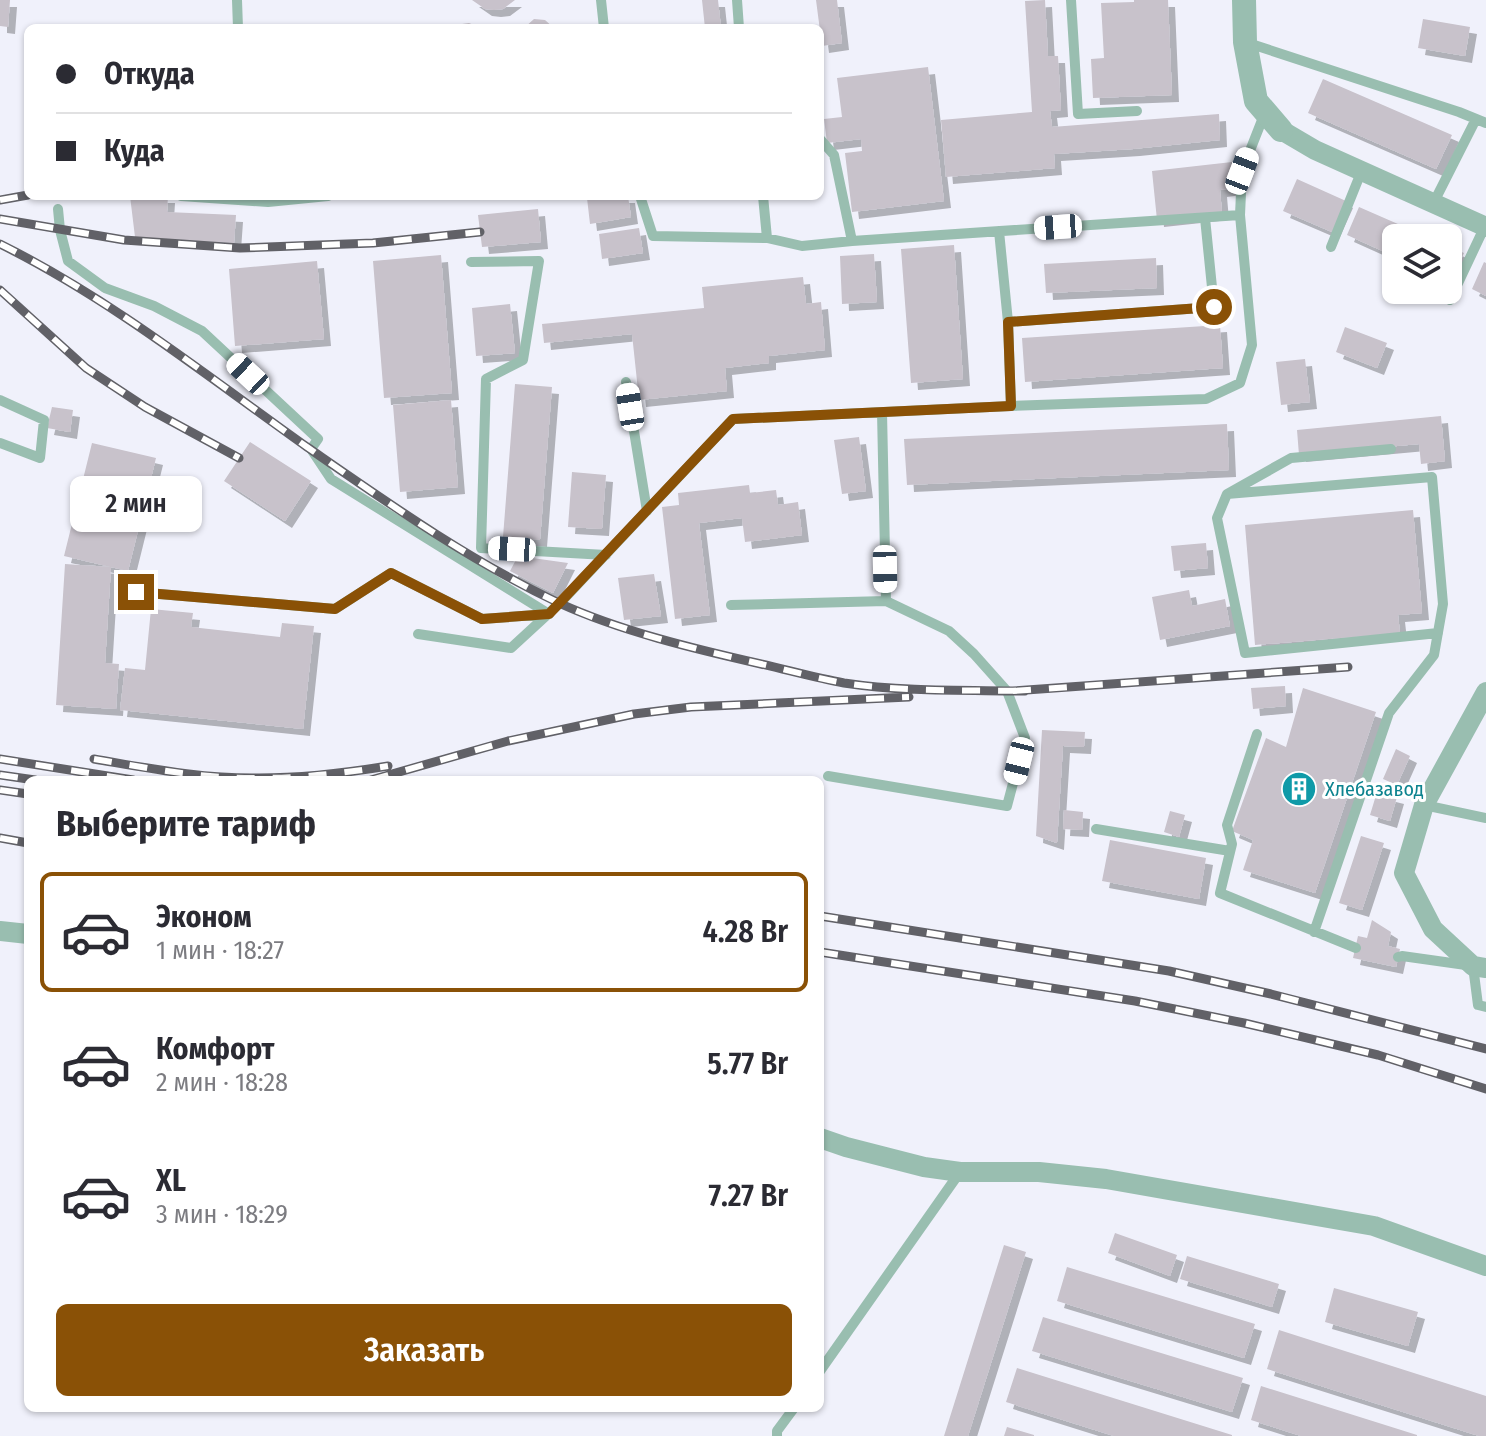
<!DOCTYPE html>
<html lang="ru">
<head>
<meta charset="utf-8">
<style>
	body { margin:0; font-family:"Fira Sans Condensed",sans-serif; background:#f7f7f7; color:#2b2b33; height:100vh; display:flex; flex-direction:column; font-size:30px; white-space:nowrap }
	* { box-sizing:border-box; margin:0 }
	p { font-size:26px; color:#7c7c81 }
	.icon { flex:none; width:44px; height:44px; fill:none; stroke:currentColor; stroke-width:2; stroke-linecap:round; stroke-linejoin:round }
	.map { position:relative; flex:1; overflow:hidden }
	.drawer { position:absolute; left:24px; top:776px; width:800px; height:636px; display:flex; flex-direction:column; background:#fff; border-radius:12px; box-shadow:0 2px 6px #0004 }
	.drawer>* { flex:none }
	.top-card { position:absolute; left:24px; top:24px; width:800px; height:176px; border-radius:12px; box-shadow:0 2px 6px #0004; display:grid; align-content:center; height:176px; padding:0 32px; background:#fff }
	.fabs { position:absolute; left:1382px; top:224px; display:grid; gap:16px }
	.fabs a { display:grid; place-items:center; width:80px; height:80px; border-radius:12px; background:#fff; box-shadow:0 2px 6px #0004; font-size:40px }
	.end { position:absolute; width:36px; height:36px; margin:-18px; border:10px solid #8a5106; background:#fff; box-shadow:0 0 0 4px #fff }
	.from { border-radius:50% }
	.bubble { position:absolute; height:56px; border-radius:12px; background:#fff; box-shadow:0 2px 6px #0004; font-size:26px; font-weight:600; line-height:56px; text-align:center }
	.car { position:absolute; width:24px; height:48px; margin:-24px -12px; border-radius:10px; box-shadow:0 0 6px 2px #0007; background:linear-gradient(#fff 24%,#345 0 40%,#fff 0 76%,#345 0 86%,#fff 0) }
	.top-card b { display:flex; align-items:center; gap:28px; height:76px; font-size:30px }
	.top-card b+b { border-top:2px solid #e1e1e2 }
	.top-card i { width:20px; height:20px; background:#2b2b33 }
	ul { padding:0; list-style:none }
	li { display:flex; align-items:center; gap:24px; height:120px; margin:0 16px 12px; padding:0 16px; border:4px solid transparent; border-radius:12px }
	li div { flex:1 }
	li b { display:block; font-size:30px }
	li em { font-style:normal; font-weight:600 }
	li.on { border-color:#8a5106 }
	li>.icon { width:72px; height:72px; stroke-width:1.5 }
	h2 { padding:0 32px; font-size:36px; line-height:96px }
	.primary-button { display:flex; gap:16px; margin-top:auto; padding:16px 32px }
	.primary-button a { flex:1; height:92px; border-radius:12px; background:#8a5106; color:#fff; font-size:32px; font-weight:600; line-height:92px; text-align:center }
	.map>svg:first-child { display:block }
</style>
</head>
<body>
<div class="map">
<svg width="1486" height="1436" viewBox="0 0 1486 1436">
	<defs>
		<filter id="shadow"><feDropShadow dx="7" dy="7" stdDeviation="0" flood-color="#0004"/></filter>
	</defs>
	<rect width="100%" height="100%" fill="#f0f1fb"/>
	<path fill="#c8c2cb" filter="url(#shadow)" d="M 0,0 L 10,0 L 8,27 L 0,26 Z
		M 472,0 L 515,0 L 503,9 L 494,10 L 485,9 Z
		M 702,0 L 718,0 L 721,28 L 705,28 Z
		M 816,0 L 837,0 L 842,43 L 822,46 Z
		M 1045,0 L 1048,56 L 1058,56 L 1061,110 L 1050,111 L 1052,127 L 1219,114 L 1220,140 L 1133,149 L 1054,154 L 1055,168 L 946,177 L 941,120 L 1032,112 L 1025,1 Z
		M 1134,0 L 1168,0 L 1172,95 L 1093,98 L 1091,59 L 1104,58 L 1101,3 L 1134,2 Z
		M 534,19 L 545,20 L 554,28 L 524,28 Z
		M 1423,19 L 1470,27 L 1465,56 L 1418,48 Z
		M 469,23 L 481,28 L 452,28 L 462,24 Z
		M 928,67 L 944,201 L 852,212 L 845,153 L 862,151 L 861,139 L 827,143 L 824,119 L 842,117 L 837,78 Z
		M 1323,79 L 1452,135 L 1436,169 L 1308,113 Z
		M 1232,162 L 1235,188 L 1220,190 L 1222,213 L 1157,220 L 1152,171 Z
		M 1297,179 L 1346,201 L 1332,232 L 1283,211 Z
		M 130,196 L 168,196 L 167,212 L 236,215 L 234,243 L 135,237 Z
		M 602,196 L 628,196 L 631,217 L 590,224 L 587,198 Z
		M 1359,207 L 1430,238 L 1396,238 L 1396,257 L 1347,235 Z
		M 538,209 L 541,242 L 482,247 L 478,215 Z
		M 639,228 L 643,253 L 602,259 L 599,234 Z
		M 954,245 L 963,379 L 911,383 L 901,249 Z
		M 1448,246 L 1464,253 L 1451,281 L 1448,279 Z
		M 874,254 L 877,302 L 842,304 L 840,256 Z
		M 441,255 L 452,393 L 384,398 L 373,261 Z
		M 1156,258 L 1157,288 L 1046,293 L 1044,264 Z
		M 317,261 L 324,339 L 235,346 L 229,269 Z
		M 1484,262 L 1486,263 L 1486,296 L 1472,289 Z
		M 803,277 L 806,304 L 821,302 L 825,350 L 769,356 L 769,363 L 725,368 L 727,391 L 639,400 L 632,334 L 544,343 L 542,324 L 704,308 L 702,287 Z
		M 510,304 L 515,353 L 476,356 L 472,308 Z
		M 1220,325 L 1223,368 L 1025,382 L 1022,338 Z
		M 1345,327 L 1387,343 L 1377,368 L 1336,352 Z
		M 1305,359 L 1310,402 L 1281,405 L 1276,362 Z
		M 515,384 L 552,387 L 540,540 L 503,537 Z
		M 451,400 L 458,487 L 400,492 L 393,405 Z
		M 52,407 L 73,410 L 70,432 L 47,428 Z
		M 1441,416 L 1445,461 L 1421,464 L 1419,444 L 1299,455 L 1297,430 Z
		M 1227,424 L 1229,470 L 907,485 L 904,439 Z
		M 859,437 L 866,491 L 842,494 L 834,440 Z
		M 250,442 L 311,481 L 285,521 L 224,481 Z
		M 92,443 L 156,458 L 128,571 L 64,556 Z
		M 572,472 L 606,475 L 602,529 L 568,527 Z
		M 749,485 L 750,493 L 776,490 L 778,505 L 798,502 L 802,535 L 745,542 L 742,518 L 699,523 L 710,615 L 675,619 L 662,507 L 679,505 L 678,493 Z
		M 1413,510 L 1422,613 L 1398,615 L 1400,633 L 1255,645 L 1245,525 Z
		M 1206,543 L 1208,568 L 1174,571 L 1171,546 Z
		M 518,556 L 568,563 L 553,593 L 510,571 Z
		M 65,564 L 111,567 L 105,663 L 119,664 L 116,709 L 56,705 Z
		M 654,574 L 661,616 L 624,620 L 618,578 Z
		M 1189,590 L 1192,606 L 1225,599 L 1230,626 L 1160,640 L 1152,597 Z
		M 151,609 L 193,613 L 191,627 L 280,637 L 282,623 L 314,626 L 303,729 L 120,710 L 125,668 L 145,670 Z
		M 1285,686 L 1286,706 L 1253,709 L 1251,688 Z
		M 1303,688 L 1376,712 L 1315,893 L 1243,870 L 1253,840 L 1232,831 L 1266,738 L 1286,747 Z
		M 1042,730 L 1085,732 L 1084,747 L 1063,746 L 1057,843 L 1036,836 Z
		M 1396,749 L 1410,756 L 1397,785 L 1383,779 Z
		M 1377,792 L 1397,797 L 1390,821 L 1370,815 Z
		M 1064,810 L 1083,812 L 1082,830 L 1063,829 Z
		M 1170,811 L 1185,815 L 1179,837 L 1164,832 Z
		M 1361,836 L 1384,843 L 1362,910 L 1339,903 Z
		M 1110,840 L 1206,858 L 1199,899 L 1102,881 Z
		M 1372,920 L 1391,932 L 1388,946 L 1400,949 L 1396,967 L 1353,958 L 1358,936 L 1367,938 Z
		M 1115,1233 L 1177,1255 L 1170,1276 L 1108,1253 Z
		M 1004,1245 L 1026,1252 L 968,1436 L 944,1436 Z
		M 1187,1256 L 1279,1284 L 1272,1307 L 1180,1279 Z
		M 1067,1267 L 1255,1324 L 1244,1358 L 1057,1301 Z
		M 1334,1288 L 1418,1312 L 1408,1346 L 1325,1322 Z
		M 1043,1317 L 1243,1378 L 1232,1412 L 1032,1351 Z
		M 1279,1330 L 1486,1396 L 1486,1436 L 1479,1436 L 1267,1369 Z
		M 1017,1368 L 1232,1435 L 1232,1436 L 1114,1436 L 1006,1402 Z
		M 1261,1386 L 1417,1435 L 1417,1436 L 1301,1436 L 1251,1420 Z
		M 1007,1427 L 1034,1435 L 1034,1436 L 1004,1436 Z"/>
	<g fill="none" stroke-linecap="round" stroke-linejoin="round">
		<path stroke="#99beb0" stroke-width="10" d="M 237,0 L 238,28
			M 601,0 L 604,28
			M 737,0 L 739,28
			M 1071,0 L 1078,114 L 1137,111
			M 1245,42 L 1459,112 L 1486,123
			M 181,196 L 268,202 L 328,196
			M 640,196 L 653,236 L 767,238 L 763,196
			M 1433,204 L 1476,119
			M 58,209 L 60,230 L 68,261 L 105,288 L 154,306 L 202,331 L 318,439 L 311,449 L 331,479 L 549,614
			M 999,231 L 1008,322 L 1214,307 L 1205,218
			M 767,238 L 802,246 L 852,241 L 834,155 L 820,139
			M 852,241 L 1240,215 L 1242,171 L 1264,115
			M 1331,247 L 1362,170
			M 471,262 L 539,261 L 523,360 L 486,379 L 481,548 L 606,555
			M 1429,290 L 1450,300 L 1485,226
			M 1008,322 L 1011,406 L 1206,399 L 1240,383 L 1252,345 L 1240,215
			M 626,382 L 647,511
			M 0,400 L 44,420 L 40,458 L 0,443
			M 1227,494 L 1217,518 L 1245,653 L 1438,633
			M 136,592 L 335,609 L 391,573 L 482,619 L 549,614
			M 731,605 L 886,601
			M 418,634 L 511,648 L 560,603 L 733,419 L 1011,406
			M 1257,734 L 1227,825 L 1232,844 L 1220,893 L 1356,948
			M 828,776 L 1007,806 L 1025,738 L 1007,691 L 974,654 L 949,631 L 886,601 L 882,412
			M 1424,805 L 1486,818
			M 1096,829 L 1230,851
			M 1314,932 L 1389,713 L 1434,655 L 1443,604 L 1432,477 L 1227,494 L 1291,458 L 1391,449
			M 1398,957 L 1402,956 L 1473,966 L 1478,1005 L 1486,1007
			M 820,1371 L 960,1172
			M 777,1436 L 777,1431 L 794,1408"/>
		<path stroke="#99beb0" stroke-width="20" d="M 1281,130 L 1315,150 L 1486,227
			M 1486,692 L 1424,805 L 1404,873 L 1433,929 L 1473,966 L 1486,968
			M 0,931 L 28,934
			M 820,1138 L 846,1147 L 924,1167 L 960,1172 L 1039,1172 L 1106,1179 L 1374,1226 L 1486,1266"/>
		<path stroke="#99beb0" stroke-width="24" d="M 1244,0 L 1245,42 L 1256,101 L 1281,130"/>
		<g stroke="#616167" stroke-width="9">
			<path id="rail" d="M 0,200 L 28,195
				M 0,219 L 124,240 L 240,248 L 373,243 L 480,232
				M 0,244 C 111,299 207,376 307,447 C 388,503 470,561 559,603 C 620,631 695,649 761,664 C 788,670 816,678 844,683 C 903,692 965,690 1025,691
				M 0,290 L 86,368 L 145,407 L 239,458
				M 1013,691 L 1348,667
				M 0,759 L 133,780
				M 94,759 C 148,768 203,779 259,778 C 303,778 345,773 388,766
				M 0,775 L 35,780
				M 371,780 L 508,741 L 634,714 L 691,707 L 909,697
				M 0,790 L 28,794
				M 0,838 L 28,843
				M 820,916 L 1169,971 L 1271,994 L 1486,1049
				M 820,952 L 1135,1001 L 1244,1023 L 1378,1055 L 1486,1089"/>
		</g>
		<use href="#rail" stroke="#fff" stroke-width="6" stroke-dasharray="18" stroke-linecap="butt"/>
	</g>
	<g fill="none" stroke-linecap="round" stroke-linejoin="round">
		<path stroke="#8a5106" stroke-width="10" d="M 136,592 L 335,609 L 391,573 L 482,619 L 549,614 L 733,419 L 1011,406 L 1008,322 L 1214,307"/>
	</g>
	<defs>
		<g id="building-disc" transform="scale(1.8)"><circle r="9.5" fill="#0f9aa8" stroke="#fff"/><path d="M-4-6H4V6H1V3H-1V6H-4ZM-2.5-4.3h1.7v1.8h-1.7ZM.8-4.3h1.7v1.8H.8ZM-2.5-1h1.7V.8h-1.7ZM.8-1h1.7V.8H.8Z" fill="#fff"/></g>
	</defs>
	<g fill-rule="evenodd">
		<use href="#building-disc" x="1299" y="789"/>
	</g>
	<g text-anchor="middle" stroke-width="6" stroke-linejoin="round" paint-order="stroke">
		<g font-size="20" fill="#0d838f" stroke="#fff" text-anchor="start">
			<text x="1325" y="796">Хлебазавод</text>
		</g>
	</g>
</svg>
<div class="fabs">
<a><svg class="icon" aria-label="layers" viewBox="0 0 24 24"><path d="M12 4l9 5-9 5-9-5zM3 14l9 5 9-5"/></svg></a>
</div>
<i class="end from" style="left:1214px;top:307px"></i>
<i class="end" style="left:136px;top:592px"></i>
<div class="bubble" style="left:70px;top:476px;width:132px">2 мин</div>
<i class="car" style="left:1242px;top:171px;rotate:21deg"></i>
<i class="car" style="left:1058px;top:227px;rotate:266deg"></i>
<i class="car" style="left:248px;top:374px;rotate:313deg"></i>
<i class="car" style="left:630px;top:407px;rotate:351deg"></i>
<i class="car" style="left:512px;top:549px;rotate:273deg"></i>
<i class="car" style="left:885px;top:569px;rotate:179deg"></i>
<i class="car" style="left:1019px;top:761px;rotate:194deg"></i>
<div class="top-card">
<b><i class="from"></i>Откуда</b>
<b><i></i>Куда</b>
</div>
<section class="drawer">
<h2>Выберите тариф</h2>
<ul>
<li class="on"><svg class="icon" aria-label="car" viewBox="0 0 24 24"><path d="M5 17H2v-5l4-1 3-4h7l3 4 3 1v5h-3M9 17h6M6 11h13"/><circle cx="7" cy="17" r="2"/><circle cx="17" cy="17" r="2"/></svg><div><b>Эконом</b><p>1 мин · 18:27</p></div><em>4.28 Br</em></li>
<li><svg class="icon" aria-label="car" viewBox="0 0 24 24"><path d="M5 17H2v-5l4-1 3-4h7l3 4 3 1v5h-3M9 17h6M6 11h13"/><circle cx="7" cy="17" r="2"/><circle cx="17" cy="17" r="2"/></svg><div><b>Комфорт</b><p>2 мин · 18:28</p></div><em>5.77 Br</em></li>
<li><svg class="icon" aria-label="car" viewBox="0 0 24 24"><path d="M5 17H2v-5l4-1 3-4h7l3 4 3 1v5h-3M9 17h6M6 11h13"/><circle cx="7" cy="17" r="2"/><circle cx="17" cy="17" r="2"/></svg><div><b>XL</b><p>3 мин · 18:29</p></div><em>7.27 Br</em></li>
</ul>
<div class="primary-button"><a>Заказать</a></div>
</section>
</div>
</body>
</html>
